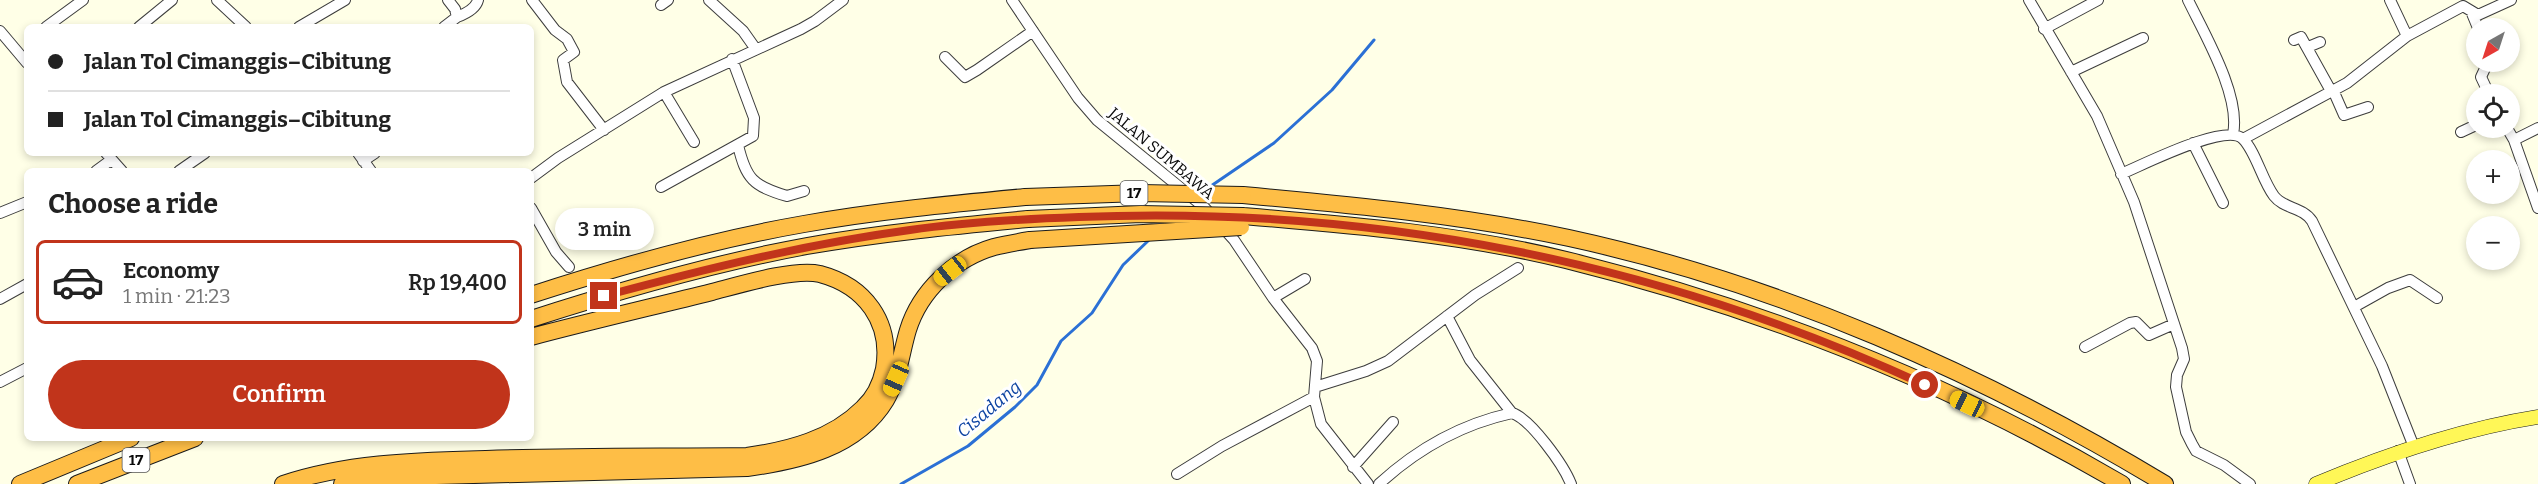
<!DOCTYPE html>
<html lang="en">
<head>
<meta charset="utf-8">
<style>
	body { margin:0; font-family:Bitter,serif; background:#f6f6f6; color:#222; height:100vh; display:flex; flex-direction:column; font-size:22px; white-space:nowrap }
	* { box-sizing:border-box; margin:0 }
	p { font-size:20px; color:#767676 }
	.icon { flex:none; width:33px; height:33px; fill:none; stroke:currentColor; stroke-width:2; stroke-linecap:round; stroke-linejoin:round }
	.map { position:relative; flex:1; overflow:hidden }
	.sheet { position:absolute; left:24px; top:168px; width:510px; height:273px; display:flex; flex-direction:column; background:#fff; border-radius:9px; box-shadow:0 3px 9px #0003 }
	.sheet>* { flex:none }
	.top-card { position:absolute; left:24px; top:24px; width:510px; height:132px; border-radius:9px; box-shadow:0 3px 9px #0003; display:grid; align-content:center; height:132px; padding:0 24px; background:#fff }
	.needle { width:39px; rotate:219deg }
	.buttons { position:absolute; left:2466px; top:18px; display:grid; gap:12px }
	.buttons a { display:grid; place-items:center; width:54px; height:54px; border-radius:50%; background:#fff; box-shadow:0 3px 9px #0003; font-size:30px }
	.end { position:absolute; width:27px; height:27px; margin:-14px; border:8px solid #c1341b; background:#fff; box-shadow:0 0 0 3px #fff }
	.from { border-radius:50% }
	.bubble { position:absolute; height:42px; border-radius:21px; background:#fff; box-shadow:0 3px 9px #0003; font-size:20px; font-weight:600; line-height:42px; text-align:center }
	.car { position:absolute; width:18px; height:36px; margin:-18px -9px; border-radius:8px; box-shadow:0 0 4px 2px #0007; background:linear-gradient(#f5c518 24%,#345 0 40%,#f5c518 0 76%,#345 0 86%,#f5c518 0) }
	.top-card b { display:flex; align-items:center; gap:21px; height:57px; font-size:22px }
	.top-card b+b { border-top:2px solid #e0e0e0 }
	.top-card i { width:15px; height:15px; background:#222 }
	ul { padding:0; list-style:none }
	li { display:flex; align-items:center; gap:18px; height:84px; margin:0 12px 9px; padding:0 12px; border:3px solid transparent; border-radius:9px }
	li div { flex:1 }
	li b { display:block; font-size:22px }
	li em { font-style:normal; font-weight:600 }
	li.current { border-color:#c1341b }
	li>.icon { width:54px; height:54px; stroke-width:1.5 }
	h2 { padding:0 24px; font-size:27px; line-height:72px }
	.action { display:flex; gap:12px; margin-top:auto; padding:12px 24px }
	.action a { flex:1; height:69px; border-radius:36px; background:#c1341b; color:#fff; font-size:24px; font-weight:600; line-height:69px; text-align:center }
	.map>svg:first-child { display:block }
</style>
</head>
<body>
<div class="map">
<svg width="2538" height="484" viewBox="0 0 2538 484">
	<rect width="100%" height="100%" fill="#ffffe7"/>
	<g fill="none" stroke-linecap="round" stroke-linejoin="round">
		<path stroke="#2b70d5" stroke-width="3" d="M 1208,188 L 1274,143 L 1332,90 L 1374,40
			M 901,484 L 968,446 L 1015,407 L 1037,385 L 1061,341 L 1092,313 L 1123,265 L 1149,240"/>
		<g stroke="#3d3d3d" stroke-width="12">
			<path id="minor" d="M 217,0 L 246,27
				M 532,0 L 555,30 L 567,39 L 574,52 L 563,60 L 567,82 L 604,130
				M 709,0 L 743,31 L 755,48
				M 1012,0 L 1078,98 L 1097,120 L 1204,207 L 1234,240 L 1273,298 L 1312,348 L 1317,361 L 1314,397 L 1321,424 L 1368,484
				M 2029,0 L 2097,116 L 2134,202 L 2182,348 L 2184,359 L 2177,375 L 2176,387 L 2186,432 L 2192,444 L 2196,451 L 2224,465 L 2250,484
				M 2188,0 C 2205,35 2241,96 2233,134
				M 2390,0 L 2407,36
				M 661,5 L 668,0
				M 2471,11 L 2478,28
				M 457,17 C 465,14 476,8 478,0
				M 46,27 L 83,0
				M 139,27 L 172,0
				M 299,27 L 345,0
				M 444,27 L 457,17 L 455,9 L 448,0
				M 2044,29 L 2098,0
				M 0,31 L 27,63
				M 2294,40 L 2301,37 L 2331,91
				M 2308,47 L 2320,42
				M 945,57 L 965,77 L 977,70 L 1033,31
				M 2488,62 L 2481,77 L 2489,94
				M 2071,72 L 2143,38
				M 2333,90 L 2344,115 L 2368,107
				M 664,92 L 694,142
				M 2507,128 L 2514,140 L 2538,208
				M 2461,132 L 2476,125
				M 2243,139 L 2347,83 L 2407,36 L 2463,6 L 2478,15 L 2511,0
				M 2514,140 L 2538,128
				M 2193,143 L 2223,203
				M 738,145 C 746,179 753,186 787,196 L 804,191
				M 106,153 L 122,171
				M 358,153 L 371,171
				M 363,161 L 375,153
				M 96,171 L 111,160
				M 179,171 L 205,153
				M 2121,174 C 2143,165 2226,122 2243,139 C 2256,152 2262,180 2274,196 C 2284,209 2303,207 2312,221 L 2382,366 L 2414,447
				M 531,178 L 558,158 L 664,92 L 801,29 L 815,21 L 843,0
				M 661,187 L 753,136 L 754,118 L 732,59
				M 531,208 L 556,252 L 569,267
				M 0,213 L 27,202
				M 1273,298 L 1305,279
				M 0,299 L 27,284
				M 2354,307 L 2388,288 L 2410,280 L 2437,298
				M 1447,316 L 1470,360 L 1512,413
				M 2085,347 L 2130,323 L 2136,322 L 2149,335 L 2174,324
				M 0,382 L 27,368
				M 1315,387 L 1366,371 L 1388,361 L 1475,295 L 1518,268
				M 2398,451 L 2410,484
				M 1353,467 L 1393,422
				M 1177,474 L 1222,446 L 1314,397
				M 1379,484 C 1417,449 1462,424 1512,413 C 1531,419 1564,466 1571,484"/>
		</g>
		<g stroke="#1b1b1b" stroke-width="15">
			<path id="major" d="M 2316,484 C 2388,454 2461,429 2538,417"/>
		</g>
		<g stroke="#1b1b1b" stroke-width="18">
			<path id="highway" d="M 1243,195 C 1352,205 1461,215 1569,238 C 1777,283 1983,374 2165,484
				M 1243,216 C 1351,225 1461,234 1566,260 C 1760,308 1950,383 2122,484
				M 531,295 C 620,266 712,240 804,224 C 877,211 951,204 1025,197
				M 531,319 C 621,290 714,263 807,246 C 881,233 954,226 1028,219
				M 20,484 L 131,438
				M 77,484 L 195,438
				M 283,484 C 349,462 417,461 486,459 C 573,456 660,457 747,456 C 789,450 832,439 863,408 C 874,398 881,383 884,369 C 892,322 865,286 820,274 C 794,268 739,285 712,292 C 652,307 591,321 531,337
				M 342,484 L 397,477 L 747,468 C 799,461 857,448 886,400 C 899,378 901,353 908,330 C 920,291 955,258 994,247 C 1006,244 1018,242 1030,240"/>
		</g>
		<use href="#minor" stroke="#fff" stroke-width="10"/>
		<use href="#major" stroke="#fff757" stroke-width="14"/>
		<use href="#highway" stroke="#febe46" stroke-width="16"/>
		<g stroke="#1b1b1b" stroke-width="18" stroke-linecap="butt">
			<path id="highway-bridge" d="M 1025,197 L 1141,193 L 1243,195
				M 1028,219 L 1141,214 L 1243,216
				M 1030,240 L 1241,227"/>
		</g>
		<use href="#highway-bridge" stroke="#febe46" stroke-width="16"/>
	</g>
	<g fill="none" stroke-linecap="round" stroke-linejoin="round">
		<path stroke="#c1341b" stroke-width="8" d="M 604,296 C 705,269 806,244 910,230 C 966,222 1023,219 1079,217 C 1372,205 1659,262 1925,385"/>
	</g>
	<g text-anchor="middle" stroke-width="6" stroke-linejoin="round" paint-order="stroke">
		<g fill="#fff" stroke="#545454" stroke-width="1.5">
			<rect x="1120.5" y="181" width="27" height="24" rx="4.5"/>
			<rect x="122.5" y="448" width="27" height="24" rx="4.5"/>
		</g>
		<g font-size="15" font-weight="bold" fill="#0a0a0a">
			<text x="1134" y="198">17</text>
			<text x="136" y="465">17</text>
		</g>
		<g font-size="16" fill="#0a0a0a" stroke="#fff">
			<text transform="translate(1162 153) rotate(40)" y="6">JALAN SUMBAWA</text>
		</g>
		<g font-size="18" font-style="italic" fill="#0e44a2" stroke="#fff">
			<text transform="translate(989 409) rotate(-40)" y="6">Cisadang</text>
		</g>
	</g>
</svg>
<div class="buttons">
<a><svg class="needle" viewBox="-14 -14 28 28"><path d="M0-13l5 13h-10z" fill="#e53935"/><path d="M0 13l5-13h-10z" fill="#767676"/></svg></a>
<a><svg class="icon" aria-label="locate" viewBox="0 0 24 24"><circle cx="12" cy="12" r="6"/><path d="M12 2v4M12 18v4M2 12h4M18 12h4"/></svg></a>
<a>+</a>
<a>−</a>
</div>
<i class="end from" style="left:1925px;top:385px"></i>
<i class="end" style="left:604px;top:296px"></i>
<div class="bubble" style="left:555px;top:208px;width:99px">3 min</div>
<i class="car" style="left:950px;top:271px;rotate:232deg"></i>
<i class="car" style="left:896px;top:379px;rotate:204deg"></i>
<i class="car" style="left:1967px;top:404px;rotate:295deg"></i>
<div class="top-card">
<b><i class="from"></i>Jalan Tol Cimanggis–Cibitung</b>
<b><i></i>Jalan Tol Cimanggis–Cibitung</b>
</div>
<section class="sheet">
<h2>Choose a ride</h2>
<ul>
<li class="current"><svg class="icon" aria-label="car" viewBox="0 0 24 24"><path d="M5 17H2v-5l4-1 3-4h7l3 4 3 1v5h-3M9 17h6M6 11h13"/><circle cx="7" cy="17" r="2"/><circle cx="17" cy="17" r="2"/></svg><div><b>Economy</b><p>1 min · 21:23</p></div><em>Rp 19,400</em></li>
</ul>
<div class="action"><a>Confirm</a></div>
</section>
</div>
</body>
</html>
